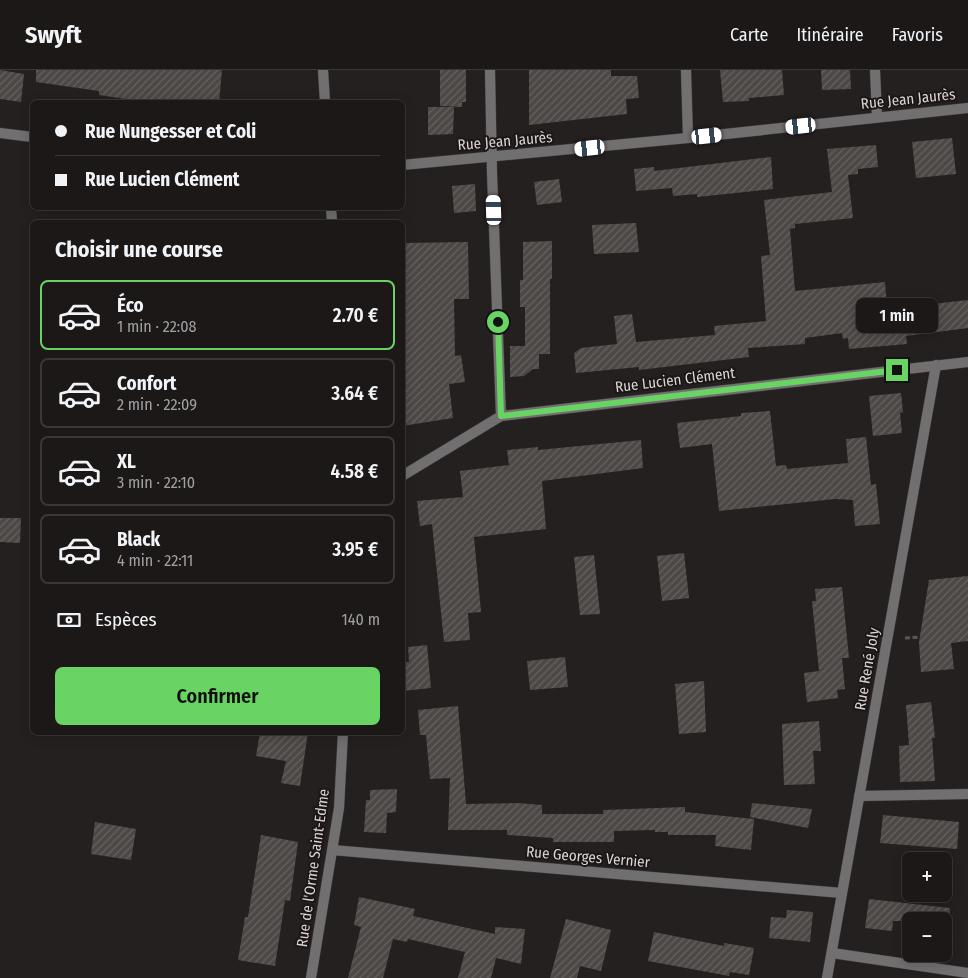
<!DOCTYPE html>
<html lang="fr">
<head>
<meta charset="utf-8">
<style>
	body { margin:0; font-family:"Fira Sans Condensed",sans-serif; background:#292525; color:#f1f3f6; height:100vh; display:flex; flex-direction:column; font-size:19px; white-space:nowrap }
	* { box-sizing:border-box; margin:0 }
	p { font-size:16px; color:#a0a0a2 }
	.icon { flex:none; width:28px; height:28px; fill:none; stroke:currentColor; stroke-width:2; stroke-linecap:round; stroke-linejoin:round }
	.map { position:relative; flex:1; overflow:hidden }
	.side { position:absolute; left:30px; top:150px; width:375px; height:515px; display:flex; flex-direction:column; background:#1c1818; border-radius:8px; box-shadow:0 2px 12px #0003,0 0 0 1px #3a3737 }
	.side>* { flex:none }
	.hud { position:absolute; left:30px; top:30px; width:375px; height:110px; border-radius:8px; box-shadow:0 2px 12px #0003,0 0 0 1px #3a3737; display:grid; align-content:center; height:110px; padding:0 25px; background:#1c1818 }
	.fabs { position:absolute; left:902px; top:782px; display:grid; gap:10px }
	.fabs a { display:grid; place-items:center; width:50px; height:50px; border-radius:8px; background:#1c1818; box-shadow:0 2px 12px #0003,0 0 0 1px #3a3737; font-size:25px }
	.end { position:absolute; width:22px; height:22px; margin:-11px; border:6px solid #69d464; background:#111; box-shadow:0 0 0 2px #111 }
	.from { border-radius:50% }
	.bubble { position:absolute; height:35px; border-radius:8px; background:#1c1818; box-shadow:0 2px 12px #0003,0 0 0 1px #3a3737; font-size:16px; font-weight:600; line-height:35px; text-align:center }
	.car { position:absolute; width:15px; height:30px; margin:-15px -8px; border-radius:6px; box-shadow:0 0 4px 1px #0007; background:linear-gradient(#fff 24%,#345 0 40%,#fff 0 76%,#345 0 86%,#fff 0) }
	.hud b { display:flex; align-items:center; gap:18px; height:48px; font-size:19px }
	.hud b+b { border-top:1px solid #3a3737 }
	.hud i { width:12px; height:12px; background:#f1f3f6 }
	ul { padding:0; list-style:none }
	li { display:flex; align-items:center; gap:15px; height:70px; margin:0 10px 8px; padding:0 15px; border:2px solid #3a3737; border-radius:8px }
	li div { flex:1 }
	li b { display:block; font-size:19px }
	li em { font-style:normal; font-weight:600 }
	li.active { border-color:#69d464 }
	li>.icon { width:45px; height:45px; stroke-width:1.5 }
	h2 { padding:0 25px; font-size:22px; line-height:60px }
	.pay { display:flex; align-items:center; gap:12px; height:55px; padding:0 25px; font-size:19px }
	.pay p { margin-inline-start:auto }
	.cta { display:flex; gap:10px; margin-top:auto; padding:10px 25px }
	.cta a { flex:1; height:58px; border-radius:8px; background:#69d464; color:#111; font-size:20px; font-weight:600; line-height:58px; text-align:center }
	header { display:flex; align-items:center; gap:30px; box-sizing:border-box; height:70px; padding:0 25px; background:#1c1818; border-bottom:1px solid #3a3737 }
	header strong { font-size:24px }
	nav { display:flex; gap:28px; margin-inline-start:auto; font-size:18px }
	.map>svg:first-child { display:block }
</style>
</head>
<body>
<header>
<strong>Swyft</strong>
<nav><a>Carte</a><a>Itinéraire</a><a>Favoris</a></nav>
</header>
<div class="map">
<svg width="968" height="908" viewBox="0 0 968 908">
	<defs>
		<pattern id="building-hatch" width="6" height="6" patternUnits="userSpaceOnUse" patternTransform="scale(1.25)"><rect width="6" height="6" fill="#4c4845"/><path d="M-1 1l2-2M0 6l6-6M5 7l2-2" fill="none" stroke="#65625f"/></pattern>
	</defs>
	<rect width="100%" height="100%" fill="#252020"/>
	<path fill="url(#building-hatch)" d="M 0,0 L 24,4 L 21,32 L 0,29 Z
		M 36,0 L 222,0 L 219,32 L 132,32 L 132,30 L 99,25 L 99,21 L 36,12 Z
		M 440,0 L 466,0 L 466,32 L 462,32 L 462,37 L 440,36 Z
		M 529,0 L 611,0 L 611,6 L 637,6 L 639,28 L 626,29 L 627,44 L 529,55 Z
		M 720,0 L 782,0 L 784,25 L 749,28 L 749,31 L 723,32 Z
		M 821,0 L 850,0 L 851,19 L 822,20 Z
		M 428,37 L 454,37 L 453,64 L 428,65 Z
		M 952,68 L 956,104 L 916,108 L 912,72 Z
		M 876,75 L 878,97 L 858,99 L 858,104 L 848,105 L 853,148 L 795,154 L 795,158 L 790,159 L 795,221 L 885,212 L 887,239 L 968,230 L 968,258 L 906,266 L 907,274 L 849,279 L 848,268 L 843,269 L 842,263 L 805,268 L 805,274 L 748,278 L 749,287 L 639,300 L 639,297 L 576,303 L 574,283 L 581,278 L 617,274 L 614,246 L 632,244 L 636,272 L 715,265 L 714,256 L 766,251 L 761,186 L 770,185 L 764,130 L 832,122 L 827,79 Z
		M 771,87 L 773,119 L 697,127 L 697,124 L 673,126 L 672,118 L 636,121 L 634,99 L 654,97 L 654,101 Z
		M 559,109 L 562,132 L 537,135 L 534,112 Z
		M 475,114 L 476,141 L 454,143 L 452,116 Z
		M 636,153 L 639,182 L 594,184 L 592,155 Z
		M 552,171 L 552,209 L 550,209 L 550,284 L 539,284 L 539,299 L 533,299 L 524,306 L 510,307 L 510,276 L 525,276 L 525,237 L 520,237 L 520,210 L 523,210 L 523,172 Z
		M 468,172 L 469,229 L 454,229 L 455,286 L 461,285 L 465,312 L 449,314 L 453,348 L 402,356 L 402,173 Z
		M 901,323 L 903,342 L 900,343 L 902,363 L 873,366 L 869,326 Z
		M 770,341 L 776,396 L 786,395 L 787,399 L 848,393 L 846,369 L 866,367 L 871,415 L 876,414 L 880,454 L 855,456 L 853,430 L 835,429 L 719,441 L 712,374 L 680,378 L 677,353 L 741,346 L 741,343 Z
		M 641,370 L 643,398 L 542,411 L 546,459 L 474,467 L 481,542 L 468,543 L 470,570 L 444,572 L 432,454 L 420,456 L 417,431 L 463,427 L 460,401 L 509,395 L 507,380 L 538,377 L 538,380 Z
		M 0,448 L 21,448 L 20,473 L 0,472 Z
		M 684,483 L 689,528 L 662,531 L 657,486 Z
		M 594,485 L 600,544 L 580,545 L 574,487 Z
		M 968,506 L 968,571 L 951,573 L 954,599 L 921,602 L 919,572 L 929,510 Z
		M 842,517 L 849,588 L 842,588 L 845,619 L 837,620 L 838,628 L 807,632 L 804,603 L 819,601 L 812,531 L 816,531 L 815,519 Z
		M 427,575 L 431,618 L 402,621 L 402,592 L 409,592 L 408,577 Z
		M 565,587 L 568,617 L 530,620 L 527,591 Z
		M 704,611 L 706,662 L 679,664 L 675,614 Z
		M 931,632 L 935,668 L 932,668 L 935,711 L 900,712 L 899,676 L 909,675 L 906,635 Z
		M 458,636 L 466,734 L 517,733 L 542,735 L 542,744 L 603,744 L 603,740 L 685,737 L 685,742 L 754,749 L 751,780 L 715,776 L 716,765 L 668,765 L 668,762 L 655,762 L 655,760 L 614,761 L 614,772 L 553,772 L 553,768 L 507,765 L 507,760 L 448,760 L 450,708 L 430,709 L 426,665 L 420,665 L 418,640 Z
		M 819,651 L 821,681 L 813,681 L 815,714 L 784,715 L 782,654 Z
		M 260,662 L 308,662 L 300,716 L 281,713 L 286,691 L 256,686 Z
		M 397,719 L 396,742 L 387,743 L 386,763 L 364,762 L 366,730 L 370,730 L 370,720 Z
		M 752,733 L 812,739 L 808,758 L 750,747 Z
		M 883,745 L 959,752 L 957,779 L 880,773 Z
		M 95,752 L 136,759 L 131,790 L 91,784 Z
		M 261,765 L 298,772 L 290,831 L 285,830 L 275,896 L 238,890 L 245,847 L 248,847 Z
		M 359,827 L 415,839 L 413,846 L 495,864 L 495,857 L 525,859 L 521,894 L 496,888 L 491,908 L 458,908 L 465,882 L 408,869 L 407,872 L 393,869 L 383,908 L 348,908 L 361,857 L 354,855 Z
		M 869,829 L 950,838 L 949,851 L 893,851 L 892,861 L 865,858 Z
		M 787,840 L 813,842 L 810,872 L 769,868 L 771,847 L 786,848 Z
		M 566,849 L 611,860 L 601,901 L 580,896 L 577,908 L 550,908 Z
		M 654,862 L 724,876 L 724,873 L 754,878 L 749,905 L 730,902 L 729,906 L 648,891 Z"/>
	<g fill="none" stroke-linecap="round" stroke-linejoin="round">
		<g stroke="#423d3d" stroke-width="11">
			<path id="service" d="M 859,726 L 968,724"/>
		</g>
		<g stroke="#423d3d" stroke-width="11">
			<path id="minor" d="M 323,0 L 325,32
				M 490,0 L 492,103 L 501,346
				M 686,0 L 688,68
				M 875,0 L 877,47
				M 0,63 L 32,67
				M 402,95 L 688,68 L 968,38
				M 331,138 L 332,152
				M 402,406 L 501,346 L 968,292
				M 332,780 L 842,823
				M 832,883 L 968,903
				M 311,908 L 339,738 L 343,662
				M 827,908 L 936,295"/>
		</g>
		<path stroke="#5b5756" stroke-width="3" stroke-dasharray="5 2.5" stroke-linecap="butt" d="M 905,568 L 920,567"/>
		<use href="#service" stroke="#716f6f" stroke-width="10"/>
		<use href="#minor" stroke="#716f6f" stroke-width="10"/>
	</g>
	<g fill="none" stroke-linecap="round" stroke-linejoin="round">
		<path stroke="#69d464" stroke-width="6" d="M 498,252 L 501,346 L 897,300"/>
	</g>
	<g text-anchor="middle" stroke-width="4" stroke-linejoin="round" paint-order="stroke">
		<g font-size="15" fill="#d8d5d4" stroke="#1c1716">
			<text transform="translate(908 29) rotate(-6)" y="5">Rue Jean Jaurès</text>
			<text transform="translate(505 71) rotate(-5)" y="5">Rue Jean Jaurès</text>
			<text transform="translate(675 310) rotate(-7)" y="5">Rue Lucien Clément</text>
			<text transform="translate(867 599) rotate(-80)" y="5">Rue René Joly</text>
			<text transform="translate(588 787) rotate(5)" y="5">Rue Georges Vernier</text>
			<text transform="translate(313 798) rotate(-82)" y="5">Rue de l'Orme Saint-Edme</text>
		</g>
	</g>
</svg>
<div class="fabs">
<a>+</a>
<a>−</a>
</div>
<i class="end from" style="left:498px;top:252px"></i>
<i class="end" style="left:897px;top:300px"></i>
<div class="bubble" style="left:856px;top:228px;width:82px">1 min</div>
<i class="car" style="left:801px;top:56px;rotate:264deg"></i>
<i class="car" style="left:707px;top:66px;rotate:84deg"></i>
<i class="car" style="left:590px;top:78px;rotate:264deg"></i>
<i class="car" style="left:494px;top:140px;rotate:358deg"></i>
<div class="hud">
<b><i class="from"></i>Rue Nungesser et Coli</b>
<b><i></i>Rue Lucien Clément</b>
</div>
<section class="side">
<h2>Choisir une course</h2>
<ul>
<li class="active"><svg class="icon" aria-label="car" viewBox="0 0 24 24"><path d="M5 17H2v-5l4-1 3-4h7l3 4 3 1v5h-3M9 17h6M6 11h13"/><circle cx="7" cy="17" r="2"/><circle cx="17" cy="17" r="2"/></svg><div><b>Éco</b><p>1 min · 22:08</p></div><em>2.70 €</em></li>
<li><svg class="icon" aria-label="car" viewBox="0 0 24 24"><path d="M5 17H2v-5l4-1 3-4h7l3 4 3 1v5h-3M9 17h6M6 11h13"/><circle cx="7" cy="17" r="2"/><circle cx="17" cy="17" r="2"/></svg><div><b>Confort</b><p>2 min · 22:09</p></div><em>3.64 €</em></li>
<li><svg class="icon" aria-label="car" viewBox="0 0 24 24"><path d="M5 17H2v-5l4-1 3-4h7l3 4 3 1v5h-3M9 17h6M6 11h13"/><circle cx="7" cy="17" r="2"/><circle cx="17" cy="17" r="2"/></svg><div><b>XL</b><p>3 min · 22:10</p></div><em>4.58 €</em></li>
<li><svg class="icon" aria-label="car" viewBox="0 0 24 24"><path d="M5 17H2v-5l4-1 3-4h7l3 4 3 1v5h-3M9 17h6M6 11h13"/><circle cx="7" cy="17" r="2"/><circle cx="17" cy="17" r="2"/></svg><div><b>Black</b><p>4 min · 22:11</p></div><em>3.95 €</em></li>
</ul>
<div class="pay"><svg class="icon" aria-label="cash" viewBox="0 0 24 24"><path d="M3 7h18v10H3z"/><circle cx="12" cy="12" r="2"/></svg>Espèces<p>140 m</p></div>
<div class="cta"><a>Confirmer</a></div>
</section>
</div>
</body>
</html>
